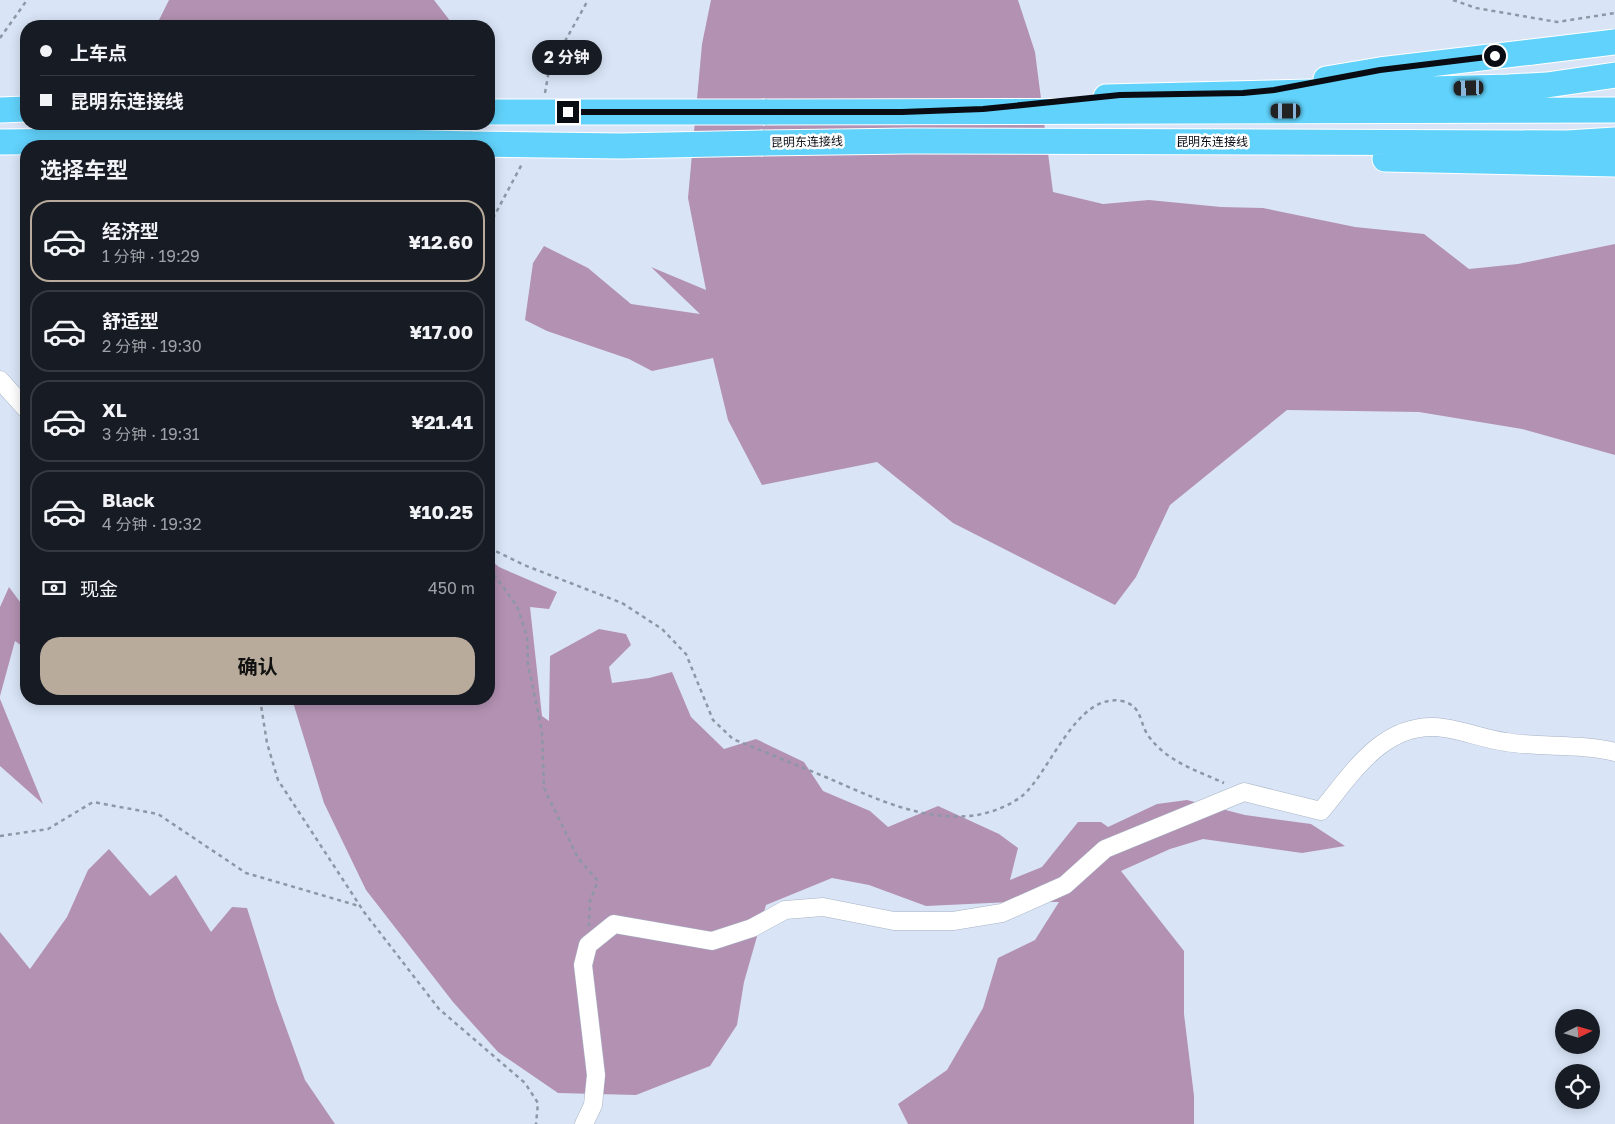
<!DOCTYPE html>
<html lang="zh">
<head>
<meta charset="utf-8">
<style>
	body { margin:0; font-family:"Golos Text","Noto Sans SC",sans-serif; background:#242831; color:#f1f3f6; height:100vh; display:flex; flex-direction:column; font-size:19px; white-space:nowrap }
	* { box-sizing:border-box; margin:0 }
	p { font-size:16px; color:#9ea1a6 }
	.icon { flex:none; width:28px; height:28px; fill:none; stroke:currentColor; stroke-width:2; stroke-linecap:round; stroke-linejoin:round }
	.map { position:relative; flex:1; overflow:hidden }
	.details { position:absolute; left:20px; top:140px; width:475px; height:565px; display:flex; flex-direction:column; background:#171b24; border-radius:20px; box-shadow:0 2px 12px #0003 }
	.details>* { flex:none }
	.guide { position:absolute; left:20px; top:20px; width:475px; height:110px; border-radius:20px; box-shadow:0 2px 12px #0003; display:grid; align-content:center; height:110px; padding:0 20px; background:#171b24 }
	.needle { width:32px; rotate:85deg }
	.buttons { position:absolute; left:1555px; top:1009px; display:grid; gap:10px }
	.buttons a { display:grid; place-items:center; width:45px; height:45px; border-radius:50%; background:#171b24; box-shadow:0 2px 12px #0003; font-size:25px }
	.end { position:absolute; width:22px; height:22px; margin:-11px; border:6px solid #090c12; background:#fff; box-shadow:0 0 0 2px #fff }
	.from { border-radius:50% }
	.bubble { position:absolute; height:35px; border-radius:18px; background:#171b24; box-shadow:0 2px 12px #0003; font-size:16px; font-weight:700; line-height:35px; text-align:center }
	.car { position:absolute; width:15px; height:30px; margin:-15px -8px; border-radius:6px; box-shadow:0 0 4px 1px #0007; background:linear-gradient(#222 24%,#8ab4d8 0 40%,#222 0 76%,#8ab4d8 0 86%,#222 0) }
	.guide b { display:flex; align-items:center; gap:18px; height:48px; font-size:19px }
	.guide b+b { border-top:1px solid #363941 }
	.guide i { width:12px; height:12px; background:#f1f3f6 }
	ul { padding:0; list-style:none }
	li { display:flex; align-items:center; gap:15px; height:82px; margin:0 10px 8px; padding:0 10px; border:2px solid #363941; border-radius:20px }
	li div { flex:1 }
	li b { display:block; font-size:19px }
	li em { font-style:normal; font-weight:700 }
	li.on { border-color:#b9ab9b }
	li>.icon { width:45px; height:45px; stroke-width:1.5 }
	h2 { padding:0 20px; font-size:22px; line-height:60px }
	.pay { display:flex; align-items:center; gap:12px; height:55px; padding:0 20px; font-size:19px }
	.pay p { margin-inline-start:auto }
	.primary-button { display:flex; gap:10px; margin-top:auto; padding:10px 20px }
	.primary-button a { flex:1; height:58px; border-radius:20px; background:#b9ab9b; color:#111; font-size:20px; font-weight:700; line-height:58px; text-align:center }
	.map>svg:first-child { display:block }
</style>
</head>
<body>
<div class="map">
<svg width="1615" height="1124" viewBox="0 0 1615 1124">
	<rect width="100%" height="100%" fill="#d9e5f7"/>
	<path fill="#b391b2" d="M 169,0 L 434,0 L 454,26 L 156,26 Z
		M 711,0 L 1018,0 L 1035,52 L 1053,192 L 1103,204 L 1149,200 L 1221,207 L 1263,208 L 1355,227 L 1424,234 L 1469,269 L 1518,264 L 1615,244 L 1615,455 L 1522,429 L 1419,412 L 1287,410 L 1170,505 L 1136,577 L 1115,605 L 953,523 L 877,462 L 762,485 L 728,420 L 713,358 L 652,371 L 629,359 L 547,331 L 525,320 L 533,263 L 544,246 L 588,268 L 631,304 L 700,314 L 651,267 L 706,290 L 688,198 L 702,44 Z
		M 489,559 L 499,567 L 557,592 L 549,609 L 530,607 L 542,716 L 549,721 L 550,656 L 599,629 L 626,634 L 631,645 L 609,667 L 612,683 L 649,678 L 672,672 L 691,717 L 724,749 L 756,739 L 804,762 L 823,791 L 870,811 L 888,827 L 938,806 L 999,834 L 1018,848 L 1010,880 L 1042,867 L 1078,822 L 1101,822 L 1108,827 L 1157,804 L 1187,800 L 1245,815 L 1311,824 L 1345,846 L 1302,853 L 1203,839 L 1170,849 L 1121,871 L 1184,951 L 1184,1014 L 1194,1096 L 1194,1124 L 908,1124 L 898,1104 L 947,1070 L 983,1008 L 998,958 L 1035,940 L 1059,902 L 1011,902 L 926,906 L 869,885 L 832,878 L 766,905 L 744,982 L 737,1025 L 710,1066 L 636,1095 L 558,1093 L 498,1052 L 453,1002 L 366,890 L 324,803 L 292,699 L 489,699 Z
		M 9,587 L 26,610 L 26,649 L 15,641 L 0,696 L 0,607 Z
		M 0,699 L 43,804 L 0,766 Z
		M 109,849 L 150,896 L 176,875 L 211,932 L 232,907 L 247,908 L 276,1000 L 305,1080 L 335,1124 L 0,1124 L 0,932 L 30,969 L 67,917 L 88,870 Z"/>
	<g fill="none" stroke-linecap="round" stroke-linejoin="round">
		<g stroke="#a7b3c4" stroke-width="19">
			<path id="minor" d="M 0,380 L 26,409
				M 584,1124 L 593,1105 L 596,1075 L 583,965 L 588,945 L 614,924 L 712,941 L 752,928 L 785,910 L 823,907 L 894,921 L 953,921 L 1002,913 L 1065,885 L 1105,849 L 1244,792 L 1321,811 C 1352,774 1381,725 1435,727 C 1458,728 1482,739 1506,742 C 1542,748 1579,743 1615,752"/>
		</g>
		<g stroke="#fff" stroke-width="27">
			<path id="highway" d="M 1326,79 L 1380,70 L 1532,52
				M 1106,97 L 1509,87 L 1547,85 L 1615,75
				M 0,110 L 26,109
				M 765,112 L 1615,110
				M 0,142 L 280,139 L 472,144
				M 763,143 L 909,141 L 1567,143 L 1615,140
				M 1385,159 L 1615,164"/>
		</g>
		<path stroke="#8e97a5" stroke-width="2.5" stroke-dasharray="4 4" stroke-linecap="butt" d="M 1453,0 L 1476,8 L 1557,22 L 1615,13
			M 0,38 L 27,0
			M 545,93 L 549,70 L 588,0
			M 489,242 L 491,222 L 522,164
			M 489,548 L 524,565 L 622,603 L 662,629 L 686,654 L 713,720 L 733,739 C 765,752 796,765 828,778 C 874,798 925,823 977,815 C 993,812 1009,806 1022,796 C 1050,773 1076,692 1122,701 C 1144,706 1139,726 1150,738 C 1168,762 1198,771 1224,783
			M 489,568 L 517,606 L 527,636 L 528,664 L 542,732 L 544,788 L 578,858 L 598,881 L 590,901 L 589,926
			M 260,699 L 267,743 L 278,780 L 364,912 L 439,1009 L 525,1083 L 538,1103 L 536,1124
			M 0,836 L 48,829 L 93,802 L 158,814 L 246,873 L 359,906"/>
		<use href="#minor" stroke="#fff" stroke-width="18"/>
		<use href="#highway" stroke="#61d2fb" stroke-width="25"/>
		<g stroke="#fff" stroke-width="27" stroke-linecap="butt">
			<path id="highway-bridge" d="M 1532,52 L 1615,42
				M 489,112 L 765,112
				M 472,144 L 621,146 L 763,143"/>
		</g>
		<use href="#highway-bridge" stroke="#61d2fb" stroke-width="25"/>
	</g>
	<g fill="none" stroke-linecap="round" stroke-linejoin="round">
		<path stroke="#090c12" stroke-width="6" d="M 568,112 L 902,112 L 983,109 L 1120,95 L 1243,93 L 1274,90 L 1380,70 L 1495,56"/>
	</g>
	<g text-anchor="middle" stroke-width="5" stroke-linejoin="round" paint-order="stroke">
		<g font-size="12" fill="#090c12" stroke="#fff">
			<text transform="translate(807 142) rotate(-1)" y="4">昆明东连接线</text>
			<text x="1212" y="146">昆明东连接线</text>
		</g>
	</g>
</svg>
<div class="buttons">
<a><svg class="needle" viewBox="-14 -14 28 28"><path d="M0-13l5 13h-10z" fill="#e53935"/><path d="M0 13l5-13h-10z" fill="#9ea1a6"/></svg></a>
<a><svg class="icon" aria-label="locate" viewBox="0 0 24 24"><circle cx="12" cy="12" r="6"/><path d="M12 2v4M12 18v4M2 12h4M18 12h4"/></svg></a>
</div>
<i class="end from" style="left:1495px;top:56px"></i>
<i class="end" style="left:568px;top:112px"></i>
<div class="bubble" style="left:532px;top:40px;width:70px">2 分钟</div>
<i class="car" style="left:1469px;top:88px;rotate:268deg"></i>
<i class="car" style="left:1286px;top:111px;rotate:270deg"></i>
<div class="guide">
<b><i class="from"></i>上车点</b>
<b><i></i>昆明东连接线</b>
</div>
<section class="details">
<h2>选择车型</h2>
<ul>
<li class="on"><svg class="icon" aria-label="car" viewBox="0 0 24 24"><path d="M5 17H2v-5l4-1 3-4h7l3 4 3 1v5h-3M9 17h6M6 11h13"/><circle cx="7" cy="17" r="2"/><circle cx="17" cy="17" r="2"/></svg><div><b>经济型</b><p>1 分钟 · 19:29</p></div><em>¥12.60</em></li>
<li><svg class="icon" aria-label="car" viewBox="0 0 24 24"><path d="M5 17H2v-5l4-1 3-4h7l3 4 3 1v5h-3M9 17h6M6 11h13"/><circle cx="7" cy="17" r="2"/><circle cx="17" cy="17" r="2"/></svg><div><b>舒适型</b><p>2 分钟 · 19:30</p></div><em>¥17.00</em></li>
<li><svg class="icon" aria-label="car" viewBox="0 0 24 24"><path d="M5 17H2v-5l4-1 3-4h7l3 4 3 1v5h-3M9 17h6M6 11h13"/><circle cx="7" cy="17" r="2"/><circle cx="17" cy="17" r="2"/></svg><div><b>XL</b><p>3 分钟 · 19:31</p></div><em>¥21.41</em></li>
<li><svg class="icon" aria-label="car" viewBox="0 0 24 24"><path d="M5 17H2v-5l4-1 3-4h7l3 4 3 1v5h-3M9 17h6M6 11h13"/><circle cx="7" cy="17" r="2"/><circle cx="17" cy="17" r="2"/></svg><div><b>Black</b><p>4 分钟 · 19:32</p></div><em>¥10.25</em></li>
</ul>
<div class="pay"><svg class="icon" aria-label="cash" viewBox="0 0 24 24"><path d="M3 7h18v10H3z"/><circle cx="12" cy="12" r="2"/></svg>现金<p>450 m</p></div>
<div class="primary-button"><a>确认</a></div>
</section>
</div>
</body>
</html>
